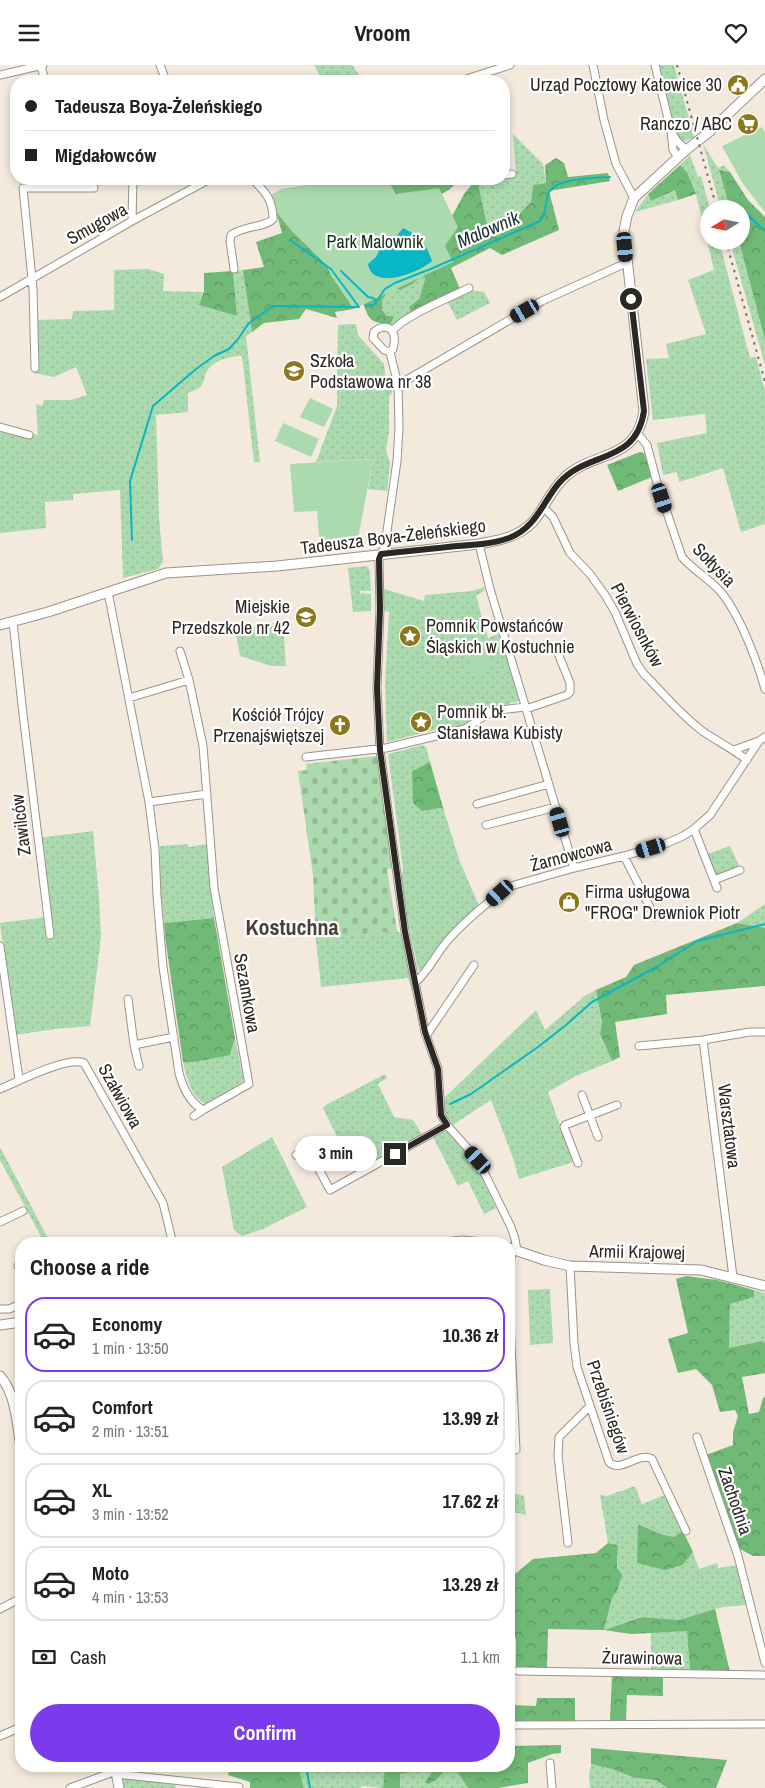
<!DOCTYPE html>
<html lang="en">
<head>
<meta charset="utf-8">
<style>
	body { margin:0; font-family:"Archivo Narrow",sans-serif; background:#f6f6f6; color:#222; height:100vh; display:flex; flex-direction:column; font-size:19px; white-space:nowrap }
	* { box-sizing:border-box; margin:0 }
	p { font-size:16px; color:#767676 }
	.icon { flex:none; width:28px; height:28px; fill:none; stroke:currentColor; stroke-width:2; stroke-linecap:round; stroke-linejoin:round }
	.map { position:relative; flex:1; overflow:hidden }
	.sheet { position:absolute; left:15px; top:1172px; width:500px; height:535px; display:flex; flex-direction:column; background:#fff; border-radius:20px; box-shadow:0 2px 8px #0003 }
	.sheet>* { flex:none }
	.hud { position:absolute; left:10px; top:10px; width:500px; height:110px; border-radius:20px; box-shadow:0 2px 8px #0003; display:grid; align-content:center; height:110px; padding:0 15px; background:#fff }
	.needle { width:32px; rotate:260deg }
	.buttons { position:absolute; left:700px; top:135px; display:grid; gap:10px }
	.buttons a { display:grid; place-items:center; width:50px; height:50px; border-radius:50%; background:#fff; box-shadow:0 2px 8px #0003; font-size:25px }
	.end { position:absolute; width:22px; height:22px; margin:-11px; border:6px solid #2b2722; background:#fff; box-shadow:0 0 0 2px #fff }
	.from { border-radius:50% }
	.bubble { position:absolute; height:35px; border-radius:18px; background:#fff; box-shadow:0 2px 8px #0003; font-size:16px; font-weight:700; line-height:35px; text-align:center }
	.car { position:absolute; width:15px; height:30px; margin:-15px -8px; border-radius:6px; box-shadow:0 0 4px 1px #0007; background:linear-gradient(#222 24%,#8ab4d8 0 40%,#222 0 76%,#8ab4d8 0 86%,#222 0) }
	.hud b { display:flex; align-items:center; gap:18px; height:48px; font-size:19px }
	.hud b+b { border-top:1px solid #e0e0e0 }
	.hud i { width:12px; height:12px; background:#222 }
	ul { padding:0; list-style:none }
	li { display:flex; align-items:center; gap:15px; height:75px; margin:0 10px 8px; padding:0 5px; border:2px solid #e0e0e0; border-radius:20px }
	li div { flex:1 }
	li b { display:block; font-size:19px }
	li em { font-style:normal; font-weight:700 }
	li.on { border-color:#7c3aed }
	li>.icon { width:45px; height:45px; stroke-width:1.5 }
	h2 { padding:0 15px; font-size:22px; line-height:60px }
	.pay { display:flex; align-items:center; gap:12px; height:55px; padding:0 15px; font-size:19px }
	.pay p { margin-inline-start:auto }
	.action { display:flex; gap:10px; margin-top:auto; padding:10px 15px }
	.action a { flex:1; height:58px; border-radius:30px; background:#7c3aed; color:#fff; font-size:20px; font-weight:700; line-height:58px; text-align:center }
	header { display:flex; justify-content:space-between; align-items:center; height:65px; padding:0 15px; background:#fff; font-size:22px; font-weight:700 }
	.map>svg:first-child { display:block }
</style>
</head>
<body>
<header><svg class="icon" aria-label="menu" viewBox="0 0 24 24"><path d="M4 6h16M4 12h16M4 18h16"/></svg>Vroom<svg class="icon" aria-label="heart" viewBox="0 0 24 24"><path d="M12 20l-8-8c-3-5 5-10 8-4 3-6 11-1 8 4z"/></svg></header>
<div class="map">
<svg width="765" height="1723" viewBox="0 0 765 1723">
	<defs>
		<pattern id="grass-dots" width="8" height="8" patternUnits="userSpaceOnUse" patternTransform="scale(1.25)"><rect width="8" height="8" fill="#abdaae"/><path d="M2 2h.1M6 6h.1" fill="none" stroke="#93bb95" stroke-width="1.8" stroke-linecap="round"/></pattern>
		<pattern id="forest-crowns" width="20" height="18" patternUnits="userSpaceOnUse" patternTransform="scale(1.25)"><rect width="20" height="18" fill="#70b976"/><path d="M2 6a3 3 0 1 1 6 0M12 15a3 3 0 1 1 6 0" fill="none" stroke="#5c9660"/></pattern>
		<pattern id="cemetery-stones" width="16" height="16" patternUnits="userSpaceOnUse" patternTransform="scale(1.25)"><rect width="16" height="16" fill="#abdaae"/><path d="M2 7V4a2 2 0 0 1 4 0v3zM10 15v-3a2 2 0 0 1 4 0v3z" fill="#93bb95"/></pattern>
	</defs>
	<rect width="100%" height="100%" fill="#f3e9dd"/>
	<path fill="url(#grass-dots)" d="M 314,0 L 352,0 L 364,16 L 323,16 Z
		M 658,0 L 674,0 L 694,72 L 684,77 L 679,76 L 676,72 Z
		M 513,69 L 543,99 L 546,118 L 533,120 L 531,137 L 519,149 L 489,169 L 478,118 L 516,111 Z
		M 703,79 L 718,103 L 724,100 L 730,107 L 719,106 L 730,144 L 721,144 Z
		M 690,90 L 698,112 L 701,111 L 710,144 L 709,176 L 719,176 L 750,293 L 756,292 L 765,326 L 765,459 L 741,467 L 723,403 L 679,417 L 677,407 L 663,410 L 657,378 L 707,368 L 705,349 L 653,355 L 646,294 L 669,293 L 666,279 L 706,269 L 688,215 L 714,205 L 696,129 L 687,107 L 680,100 Z
		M 675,124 L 678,135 L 635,147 L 648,129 L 651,136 Z
		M 730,176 L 739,176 L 763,263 L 765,274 L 765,300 Z
		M 148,204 L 164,209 L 163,226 L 204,227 L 200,240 L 237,251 L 233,206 L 243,205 L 252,267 L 246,271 L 260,397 L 254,397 L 242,291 C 229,291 212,296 206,308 C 204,314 203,318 200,323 L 188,328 L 188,347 L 156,350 L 159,452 L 163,497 L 158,504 L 123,513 L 120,425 L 73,429 L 73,435 L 45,437 L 46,463 L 0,468 L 0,369 L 1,365 L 29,374 L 30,368 L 38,370 L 36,339 L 42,341 L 44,335 L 71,335 L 87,330 L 76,302 L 54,312 L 33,308 L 38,306 L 36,255 L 72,254 L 73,246 L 114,245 L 114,205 Z
		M 423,210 L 425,214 L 419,234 L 409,242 L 411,249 L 392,262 L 390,260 L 393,251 L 387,251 L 382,245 L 381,235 L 387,227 Z
		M 460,224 L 484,227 L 490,238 L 457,255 L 445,232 Z
		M 350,259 L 356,259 L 358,270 L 384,299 L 386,317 L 393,326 L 389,332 L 389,367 L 386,385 L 390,398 L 387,426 L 368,424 L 373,394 L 316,397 L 337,341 L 338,260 Z
		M 367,501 L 370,506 L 371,526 L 360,526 L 360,528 L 371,529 L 371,546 L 353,547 L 348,503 Z
		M 485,522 L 484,526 L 476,531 L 488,573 L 500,568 L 519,636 L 489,644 L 465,660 L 447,666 L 442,663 L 387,677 L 385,619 L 389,547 L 384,545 L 384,524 L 424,536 L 425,530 L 472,526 Z
		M 283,560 L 286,601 L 271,601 L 240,591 L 235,563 Z
		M 423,680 L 426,682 L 430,697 L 412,706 L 422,746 L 441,743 L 444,746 L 460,797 L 480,843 L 423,906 L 421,907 L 418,904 L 408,856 L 401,810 L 403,803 L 388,689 Z
		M 93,766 L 99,832 L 101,872 L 90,961 L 55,964 L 15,970 L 0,858 L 47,852 L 38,773 Z
		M 188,779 L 188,782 L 207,779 L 211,830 L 214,853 L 164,858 L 160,819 L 160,781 Z
		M 730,781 L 740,803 L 719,811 L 715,809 L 707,789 Z
		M 765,839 L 765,863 L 737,858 Z
		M 397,866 L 401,869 L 414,925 L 412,926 L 408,913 L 321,922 L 316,875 Z
		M 596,925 L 602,957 L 600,969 L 612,996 L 576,1011 L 548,1027 L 573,1097 L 519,1114 L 513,1093 L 491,1035 L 451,1061 L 445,1052 L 443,1034 L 536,945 L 545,965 L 586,930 Z
		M 235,973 L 244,1016 L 205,1039 C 190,1030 187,1013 183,997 L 194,997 L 231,988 Z
		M 385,1009 L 387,1013 L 378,1019 L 394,1052 L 413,1055 L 423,1071 L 355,1108 L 323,1043 L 326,1040 Z
		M 446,1066 L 474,1096 L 496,1143 L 484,1149 L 468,1116 L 458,1121 L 433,1072 Z
		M 272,1072 L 307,1142 L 263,1164 L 242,1171 L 234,1165 L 222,1102 Z
		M 0,1082 L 51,1179 L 45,1179 L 0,1095 Z
		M 550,1224 L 553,1278 L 530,1280 L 528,1225 Z
		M 754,1225 L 765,1228 L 765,1278 L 760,1276 L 729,1283 L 730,1239 L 754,1232 Z
		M 635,1421 L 642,1439 L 665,1430 L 683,1466 L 674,1472 L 660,1469 L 638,1459 L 683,1500 L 693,1487 L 699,1504 L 717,1498 L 718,1503 L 738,1500 L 747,1540 L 723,1542 L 679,1555 L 642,1552 L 604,1565 L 612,1533 L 617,1526 L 618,1480 L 608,1478 L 600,1430 L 607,1431 Z
		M 509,1427 L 524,1431 L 526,1450 L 509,1446 Z
		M 687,1566 L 690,1606 L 651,1605 L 651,1567 Z
		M 591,1699 L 612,1704 L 635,1713 L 656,1715 L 667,1723 L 590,1723 L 589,1710 Z
		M 298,1701 L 313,1701 L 314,1703 L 316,1701 L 385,1701 L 383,1723 L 362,1721 L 361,1723 L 304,1723 Z
		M 411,1701 L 434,1701 L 434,1704 L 426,1717 L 436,1715 L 447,1704 L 457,1705 L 468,1723 L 400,1723 L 400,1709 L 411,1707 Z
		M 120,1711 L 175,1717 L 176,1723 L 123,1723 Z"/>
	<path fill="url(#forest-crowns)" d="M 556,93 L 564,98 L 568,112 L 608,108 L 610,116 L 549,126 L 559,165 L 502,190 L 490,183 L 451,203 L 460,224 L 411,249 L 409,242 L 419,234 L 425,214 L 423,210 L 412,219 L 400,225 L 396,223 L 387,227 L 382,235 L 382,245 L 387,251 L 394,251 L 390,260 C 370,256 370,257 363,238 L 439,175 L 464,129 L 473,118 L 478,118 L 489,169 L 519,149 L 531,137 L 533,120 L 546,118 L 545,100 Z
		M 680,100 L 687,107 L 696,129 L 678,135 L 675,125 L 651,136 L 648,129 Z
		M 719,105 L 730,107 L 748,135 L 765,152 L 765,274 L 739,176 L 741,176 L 741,144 L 730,144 Z
		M 346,114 L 459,114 L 456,118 L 449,125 L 441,129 L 402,134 Z
		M 276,146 L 292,166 L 327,200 L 331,210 L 354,244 L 335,247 L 337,253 L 306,244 L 299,254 L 264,258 L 252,267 L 243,205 L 264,202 L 256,177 L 282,168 Z
		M 233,206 L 237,251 L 199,240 L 204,227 L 204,208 Z
		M 640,387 L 644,388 L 652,412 L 618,426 L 607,400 Z
		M 430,697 L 444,746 L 441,743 L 422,746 L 413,738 L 412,706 Z
		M 214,853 L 235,973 L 230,990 L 194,997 L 183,997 L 166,878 L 164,858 Z
		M 737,858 L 765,863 L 765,921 L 666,930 L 667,949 L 615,957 L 620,992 L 612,996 L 600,969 L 602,957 L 596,925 L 626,912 L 634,900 Z
		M 686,1211 L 717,1215 L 754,1225 L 754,1232 L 730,1239 L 729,1283 L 761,1276 L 765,1278 L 765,1308 L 742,1312 L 749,1349 L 759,1347 L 763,1333 L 765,1332 L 765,1491 L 753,1491 L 740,1484 L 707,1399 L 706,1390 L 733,1380 L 733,1367 L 738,1351 L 735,1345 L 720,1347 L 712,1320 L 696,1304 L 678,1308 L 668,1274 L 688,1268 L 676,1214 Z
		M 638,1459 L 660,1469 L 674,1472 L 683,1466 L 693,1487 L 683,1500 L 665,1505 L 637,1498 Z
		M 608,1478 L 618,1480 L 617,1503 L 622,1510 L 617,1526 L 612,1533 L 604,1565 L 642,1552 L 679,1555 L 715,1544 L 730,1607 L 690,1606 L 687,1566 L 631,1569 L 604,1565 L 548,1564 L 547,1602 L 516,1602 L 516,1573 L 509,1571 L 509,1514 L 533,1494 L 596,1488 Z
		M 612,1610 L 663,1611 L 663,1631 L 627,1630 L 626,1656 L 610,1656 Z
		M 537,1633 L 575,1633 L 575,1657 L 511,1657 L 509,1679 L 509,1640 L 536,1641 Z
		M 561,1680 L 561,1688 L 552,1689 L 528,1698 L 528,1718 L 498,1723 L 468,1723 L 457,1706 L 447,1704 L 436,1715 L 429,1719 L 425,1717 L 434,1704 L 434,1701 L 509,1701 L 509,1681 Z
		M 591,1683 L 727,1695 L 716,1723 L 667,1723 L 656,1715 L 635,1713 L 612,1704 L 591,1699 Z
		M 243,1701 L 298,1701 L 304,1723 L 250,1723 L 250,1717 L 228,1710 L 229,1704 Z
		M 385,1701 L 411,1701 L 412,1707 L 400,1709 L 400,1723 L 383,1723 Z"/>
	<path fill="url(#cemetery-stones)" d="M 377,691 L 393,803 L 387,804 L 397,866 L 316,875 L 313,810 L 298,706 L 307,705 L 306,699 Z"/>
	<path fill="#abdaae" d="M 762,62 L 765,68 L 765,147 L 743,119 L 722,81 Z
		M 346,114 L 387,114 L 396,129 L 439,123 L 458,162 L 445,181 L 453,197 L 354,244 L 331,210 L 327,200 L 292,166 L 276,146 L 271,130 L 281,124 Z
		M 310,333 L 333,344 L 324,362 L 300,352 Z
		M 283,358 L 319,374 L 311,392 L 275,376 Z
		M 373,394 L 357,479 L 320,483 L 317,446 L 294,447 L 290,399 Z
		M 484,576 L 492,606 L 474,611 L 466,581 Z"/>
	<path fill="#08b6c6" d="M 403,163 C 421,172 425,176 432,196 C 419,208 372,226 368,199 L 376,192 L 380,184 L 390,179 Z"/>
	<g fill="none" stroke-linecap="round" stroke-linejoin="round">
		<path stroke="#08b6c6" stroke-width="2" d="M 742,145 L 765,166
			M 290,175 L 331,204 L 359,242
			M 341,206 L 368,232 L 373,233 L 377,236
			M 366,241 L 374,240 L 385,224 L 395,218 L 433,203 L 540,156 C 547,148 545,139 548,130 C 552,113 595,113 610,112
			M 132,475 L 130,416 L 153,341 L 196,304 L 214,291 L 229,284 L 238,274 L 249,258 L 273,241 L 359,242
			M 450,1039 L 471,1029 L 538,982 L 566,960 L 592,937 L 658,901 L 697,876 L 765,859
			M 306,1701 L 310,1723"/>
		<g stroke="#9c9388" stroke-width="9">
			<path id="minor" d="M 160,0 L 166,16
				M 593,0 L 604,55 L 616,99 L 634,133
				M 655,0 L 671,66 L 673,85 L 678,92
				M 41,1 L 45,16
				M 0,10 L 43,0
				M 460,16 L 510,0
				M 672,68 L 677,76 L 686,85
				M 504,110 L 512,109
				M 132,156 L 133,114
				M 234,204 L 230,176 L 231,170 C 243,161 266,162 273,154 C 273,135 265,126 252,114
				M 0,232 L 132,156 L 210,114
				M 392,266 C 406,250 449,233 469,223
				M 390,287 L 384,285 L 373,273 L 374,267 C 380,261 392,259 394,271 C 395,275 394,280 393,284 L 390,287 L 398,320 L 399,363 L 397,396 L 385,480 L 379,495 L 380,544 L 377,623 L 380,685 L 388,745 L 405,867 L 425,967 L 438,1004 L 441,1050 L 447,1060 L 478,1095 L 511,1162 L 515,1174 L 517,1186
				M 35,303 L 33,224 L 23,123 L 94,123
				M 398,320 L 542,236 L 626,198
				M 0,362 L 29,370
				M 638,369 L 647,380 L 657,418 L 682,492 C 693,505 708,513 720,526 C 739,548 757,595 765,624
				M 543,442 L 553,452 L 570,488 L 590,509 L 605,530 L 615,547 L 637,599 L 644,609 C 663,628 680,649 701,665 C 716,676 732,683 747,695
				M 479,479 L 490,524 L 574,803
				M 108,527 L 149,737 L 155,784 L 157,831 L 163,902 L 179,1008 C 183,1023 189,1037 203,1045 L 249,1019 L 214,823 L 203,681 L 189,615 L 180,586
				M 13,557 L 23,649 L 50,870
				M 129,633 L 189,615
				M 526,644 L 567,630 L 570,627 L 570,618 L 555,581
				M 734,685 L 759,676
				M 306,692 L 386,683 L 465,664 L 492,646 L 525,642
				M 149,737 L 207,729
				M 477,739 L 549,719
				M 486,760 L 556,742
				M 694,764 L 717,823
				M 624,791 L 655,852
				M 714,815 L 740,805
				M 0,881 L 19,1014
				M 416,917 C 430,904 437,887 449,874 C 464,857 492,833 511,821 L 574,803 L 624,791 L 665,779 L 683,771 L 694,764 L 710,750 L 759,676 L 765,672
				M 128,934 L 134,980 L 139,1001
				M 426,971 L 474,900
				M 134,980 L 174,972
				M 639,981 L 703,975
				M 0,1024 C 17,1017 67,991 84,998 L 163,1138 L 173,1179
				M 582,1030 L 598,1072
				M 194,1051 L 203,1045
				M 296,1090 L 308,1084 L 330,1125 L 447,1060
				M 578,1098 L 564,1062 L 565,1060 L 617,1040
				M 0,1157 L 23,1146
				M 509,1200 L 513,1185
				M 18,1201 L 21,1200
				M 570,1201 L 574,1278 L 577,1302 L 609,1397 C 620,1409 639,1386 652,1394 L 686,1466
				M 733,1212 L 703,975 L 750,967 L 765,967
				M 509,1236 L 516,1385
				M 0,1244 L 9,1244 L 21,1239
				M 697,1372 L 738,1491 L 765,1598
				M 568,1478 L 558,1391 L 559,1372 L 590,1341
				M 0,1544 L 21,1533
				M 518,1606 L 765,1610
				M 514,1660 L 765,1659
				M 0,1671 L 21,1662
				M 550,1698 L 552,1723
				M 116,1709 L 239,1722
				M 70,1723 L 116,1706"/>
		</g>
		<g stroke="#9c9388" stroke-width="11">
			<path id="tertiary" d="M 0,560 L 48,547 L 166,508 L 277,501 L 479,479 C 502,475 525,471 539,449 C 547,436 554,422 566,411 C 596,385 636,397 644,346 L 624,166 L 627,151 L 634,133 L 686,85 L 708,68 L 765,14
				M 435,1179 L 463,1176 L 491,1179
				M 509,1183 L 544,1195 L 570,1201 L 701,1205 L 765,1221
				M 0,1260 L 21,1257
				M 0,1311 C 16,1329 17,1359 21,1382
				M 115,1701 L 119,1723"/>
		</g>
		<use href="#minor" stroke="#fff" stroke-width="7"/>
		<use href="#tertiary" stroke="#fff" stroke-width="9"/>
		<path stroke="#736d66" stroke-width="2" stroke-dasharray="2.5 5" stroke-linecap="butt" d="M 677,0 L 717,144
			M 726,176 L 765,317"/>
	</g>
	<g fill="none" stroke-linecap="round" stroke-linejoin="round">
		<path stroke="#2b2722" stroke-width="6" d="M 395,1089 L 447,1060 L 441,1050 L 438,1004 L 425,967 L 405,867 L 380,685 L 377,623 L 380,544 L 379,494 L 381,489 C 406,486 432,484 457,481 C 474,480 493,479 509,473 C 536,463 542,438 559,418 C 588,385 636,400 644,346 L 631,234"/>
	</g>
	<defs>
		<g id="civic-disc" transform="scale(1.125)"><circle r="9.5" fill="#8b781d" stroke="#fff"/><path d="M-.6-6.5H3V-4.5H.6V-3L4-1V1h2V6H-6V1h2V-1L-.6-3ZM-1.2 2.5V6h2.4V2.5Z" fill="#fff"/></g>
		<g id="supermarket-disc" transform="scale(1.125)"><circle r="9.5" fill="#8b781d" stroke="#fff"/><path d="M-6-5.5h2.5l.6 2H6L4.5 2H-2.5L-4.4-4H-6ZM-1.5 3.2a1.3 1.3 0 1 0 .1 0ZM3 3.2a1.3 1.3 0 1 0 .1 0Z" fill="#fff"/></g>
		<g id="school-disc" transform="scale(1.125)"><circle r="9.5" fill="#8b781d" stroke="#fff"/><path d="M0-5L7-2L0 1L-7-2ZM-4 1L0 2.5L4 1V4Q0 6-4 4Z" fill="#fff"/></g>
		<g id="sight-disc" transform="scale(1.125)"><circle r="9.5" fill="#8b781d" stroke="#fff"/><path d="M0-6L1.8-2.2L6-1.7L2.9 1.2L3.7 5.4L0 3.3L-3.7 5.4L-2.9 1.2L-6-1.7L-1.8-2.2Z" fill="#fff"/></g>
		<g id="church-disc" transform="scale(1.125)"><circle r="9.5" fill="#8b781d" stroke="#fff"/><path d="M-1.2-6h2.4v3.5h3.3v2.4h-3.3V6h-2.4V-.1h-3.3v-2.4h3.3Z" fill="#fff"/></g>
		<g id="shop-disc" transform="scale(1.125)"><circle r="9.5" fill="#8b781d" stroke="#fff"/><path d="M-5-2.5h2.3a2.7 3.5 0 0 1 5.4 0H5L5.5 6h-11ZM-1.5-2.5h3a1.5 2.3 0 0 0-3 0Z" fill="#fff"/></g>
	</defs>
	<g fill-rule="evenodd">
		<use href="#civic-disc" x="738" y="20"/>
		<use href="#supermarket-disc" x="748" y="59"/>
		<use href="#school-disc" x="294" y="306"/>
		<use href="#school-disc" x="306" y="552"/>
		<use href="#sight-disc" x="410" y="571"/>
		<use href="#sight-disc" x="421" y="657"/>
		<use href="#church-disc" x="340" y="660"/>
		<use href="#shop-disc" x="569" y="837"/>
	</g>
	<g text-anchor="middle" stroke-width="4.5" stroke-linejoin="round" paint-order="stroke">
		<g font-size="18" fill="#2b2722" stroke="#fff" text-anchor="end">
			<text x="722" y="26">Urząd Pocztowy Katowice 30</text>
			<text x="732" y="65">Ranczo / ABC</text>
			<text x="310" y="302" text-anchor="start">Szkoła<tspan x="310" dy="21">Podstawowa nr 38</tspan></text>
			<text x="290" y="548">Miejskie<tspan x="290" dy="21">Przedszkole nr 42</tspan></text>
			<text x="426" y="567" text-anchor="start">Pomnik Powstańców<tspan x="426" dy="21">Śląskich w Kostuchnie</tspan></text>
			<text x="437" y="653" text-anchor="start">Pomnik bł.<tspan x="437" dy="21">Stanisława Kubisty</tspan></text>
			<text x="324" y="656">Kościół Trójcy<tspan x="324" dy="21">Przenajświętszej</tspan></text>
			<text x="585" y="833" text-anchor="start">Firma usługowa<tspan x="585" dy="21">"FROG" Drewniok Piotr</tspan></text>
		</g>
		<g font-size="18" fill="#2b2722" stroke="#fff">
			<text transform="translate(97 159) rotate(-29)" y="6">Smugowa</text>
			<text transform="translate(393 472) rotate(-7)" y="6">Tadeusza Boya-Żeleńskiego</text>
			<text transform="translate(714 500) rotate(46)" y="6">Sołtysia</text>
			<text transform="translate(637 560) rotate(62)" y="6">Pierwiosnków</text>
			<text transform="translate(21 760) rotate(-97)" y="6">Zawilców</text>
			<text transform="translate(571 790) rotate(-15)" y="6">Żarnowcowa</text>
			<text transform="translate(247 928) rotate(80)" y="6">Sezamkowa</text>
			<text transform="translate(120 1031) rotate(61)" y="6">Szałwiowa</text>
			<text transform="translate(729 1061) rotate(83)" y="6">Warsztatowa</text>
			<text transform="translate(637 1187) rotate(1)" y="6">Armii Krajowej</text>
			<text transform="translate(608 1342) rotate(71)" y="6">Przebiśniegów</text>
			<text transform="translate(735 1436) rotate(71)" y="6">Zachodnia</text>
			<text transform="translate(642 1593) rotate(1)" y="6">Żurawinowa</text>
		</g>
		<g font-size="18" fill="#133116" stroke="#fff">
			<text x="375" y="183">Park Malownik</text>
		</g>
		<g font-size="19" font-style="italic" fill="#183032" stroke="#fff">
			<text transform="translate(488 164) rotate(-23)" y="7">Malownik</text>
		</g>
		<g font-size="22" font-weight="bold" fill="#494137" stroke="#fff">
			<text x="292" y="870">Kostuchna</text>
		</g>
	</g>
</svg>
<div class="buttons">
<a><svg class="needle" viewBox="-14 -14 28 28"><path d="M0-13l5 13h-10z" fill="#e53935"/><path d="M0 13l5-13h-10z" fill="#767676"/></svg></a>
</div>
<i class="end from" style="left:631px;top:234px"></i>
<i class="end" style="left:395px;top:1089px"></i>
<div class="bubble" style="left:295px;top:1071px;width:82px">3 min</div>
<i class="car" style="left:625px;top:182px;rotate:175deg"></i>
<i class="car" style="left:525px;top:246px;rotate:240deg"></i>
<i class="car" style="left:662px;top:433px;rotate:162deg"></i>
<i class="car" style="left:560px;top:757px;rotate:344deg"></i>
<i class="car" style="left:651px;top:783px;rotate:253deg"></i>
<i class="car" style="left:500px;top:828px;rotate:228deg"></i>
<i class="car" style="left:478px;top:1095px;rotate:318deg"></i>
<div class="hud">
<b><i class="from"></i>Tadeusza Boya-Żeleńskiego</b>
<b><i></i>Migdałowców</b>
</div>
<section class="sheet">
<h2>Choose a ride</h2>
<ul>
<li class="on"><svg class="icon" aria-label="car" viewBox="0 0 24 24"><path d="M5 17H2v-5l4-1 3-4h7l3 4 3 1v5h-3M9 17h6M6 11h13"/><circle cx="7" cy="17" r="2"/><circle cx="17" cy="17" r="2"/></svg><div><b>Economy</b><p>1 min · 13:50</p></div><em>10.36 zł</em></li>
<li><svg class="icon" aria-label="car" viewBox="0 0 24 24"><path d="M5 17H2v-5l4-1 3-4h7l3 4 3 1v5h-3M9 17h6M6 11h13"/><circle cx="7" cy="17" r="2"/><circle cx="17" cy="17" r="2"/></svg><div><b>Comfort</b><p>2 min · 13:51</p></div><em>13.99 zł</em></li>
<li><svg class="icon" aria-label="car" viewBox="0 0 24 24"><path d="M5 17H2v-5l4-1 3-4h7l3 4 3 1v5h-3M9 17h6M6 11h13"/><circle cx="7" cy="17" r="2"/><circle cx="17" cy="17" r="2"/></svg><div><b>XL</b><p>3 min · 13:52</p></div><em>17.62 zł</em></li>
<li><svg class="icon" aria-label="car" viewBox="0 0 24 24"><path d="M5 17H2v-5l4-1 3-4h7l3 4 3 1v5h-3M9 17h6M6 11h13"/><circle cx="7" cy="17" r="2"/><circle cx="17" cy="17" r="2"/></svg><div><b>Moto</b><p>4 min · 13:53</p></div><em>13.29 zł</em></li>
</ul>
<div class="pay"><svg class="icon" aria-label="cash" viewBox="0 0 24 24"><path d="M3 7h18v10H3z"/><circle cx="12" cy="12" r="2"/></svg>Cash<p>1.1 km</p></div>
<div class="action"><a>Confirm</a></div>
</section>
</div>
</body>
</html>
